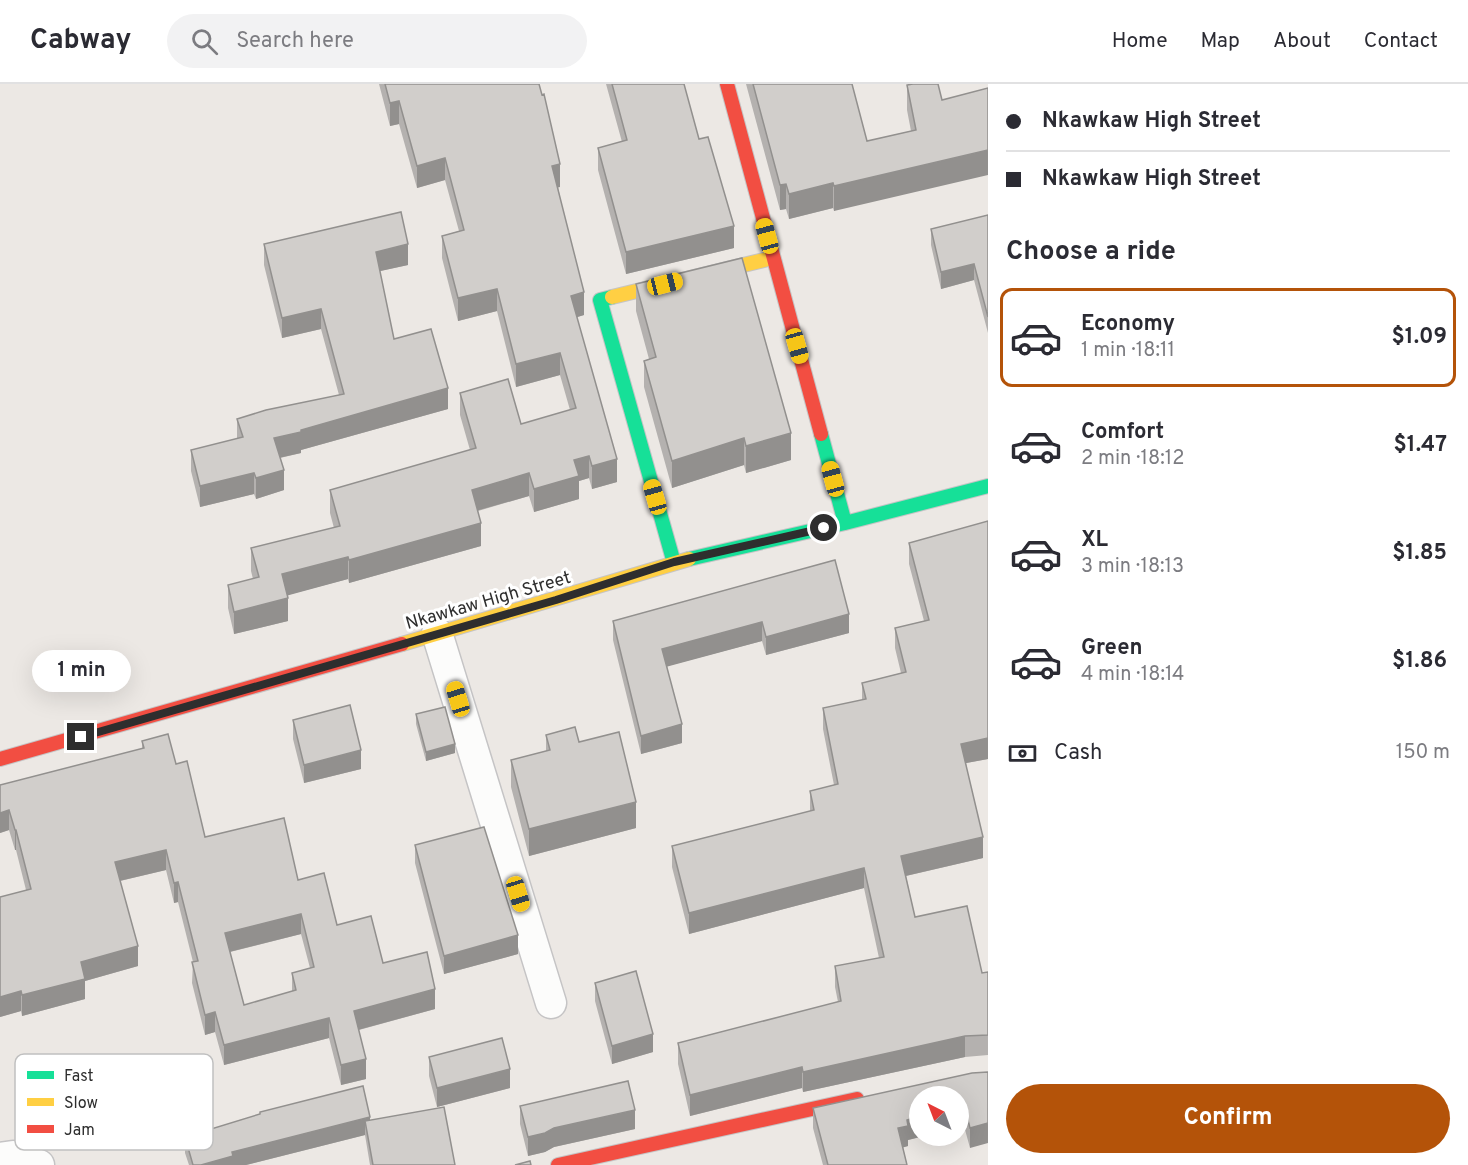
<!DOCTYPE html>
<html lang="en">
<head>
<meta charset="utf-8">
<style>
	body { margin:0; font-family:Overpass,sans-serif; background:#f2f2f3; color:#2b2b33; height:100vh; display:flex; flex-direction:column; font-size:22px; white-space:nowrap }
	* { box-sizing:border-box; margin:0 }
	p { font-size:20px; color:#7c7c81 }
	.icon { flex:none; width:33px; height:33px; fill:none; stroke:currentColor; stroke-width:2; stroke-linecap:round; stroke-linejoin:round }
	.map { position:relative; flex:1; overflow:hidden }
	.drawer { display:flex; flex-direction:column; background:#fff; width:480px }
	.drawer>* { flex:none }
	.banner { display:grid; align-content:center; height:132px; padding:0 18px; background:#fff }
	.needle { width:39px; rotate:318deg }
	.controls { position:absolute; left:909px; top:1002px; display:grid; gap:12px }
	.controls a { display:grid; place-items:center; width:60px; height:60px; border-radius:50%; background:#fff; box-shadow:0 6px 24px #0002; font-size:30px }
	.end { position:absolute; width:27px; height:27px; margin:-14px; border:8px solid #2e2e2e; background:#fff; box-shadow:0 0 0 3px #fff }
	.from { border-radius:50% }
	.bubble { position:absolute; height:42px; border-radius:21px; background:#fff; box-shadow:0 6px 24px #0002; font-size:20px; font-weight:700; line-height:42px; text-align:center }
	.car { position:absolute; width:18px; height:36px; margin:-18px -9px; border-radius:8px; box-shadow:0 0 4px 2px #0007; background:linear-gradient(#f5c518 24%,#345 0 40%,#f5c518 0 76%,#345 0 86%,#f5c518 0) }
	.banner b { display:flex; align-items:center; gap:21px; height:57px; font-size:22px }
	.banner b+b { border-top:2px solid #e1e1e2 }
	.banner i { width:15px; height:15px; background:#2b2b33 }
	ul { padding:0; list-style:none }
	li { display:flex; align-items:center; gap:18px; height:99px; margin:0 12px 9px; padding:0 6px; border:3px solid transparent; border-radius:12px }
	li div { flex:1 }
	li b { display:block; font-size:22px }
	li em { font-style:normal; font-weight:700 }
	li.on { border-color:#b45309 }
	li>.icon { width:54px; height:54px; stroke-width:1.5 }
	h2 { padding:0 18px; font-size:27px; line-height:72px }
	.pay { display:flex; align-items:center; gap:15px; height:66px; padding:0 18px; font-size:22px }
	.pay p { margin-inline-start:auto }
	.cta { display:flex; gap:12px; margin-top:auto; padding:12px 18px }
	.cta a { flex:1; height:69px; border-radius:36px; background:#b45309; color:#fff; font-size:24px; font-weight:700; line-height:69px; text-align:center }
	header { display:flex; align-items:center; gap:36px; box-sizing:border-box; height:84px; padding:0 30px; background:#fff; border-bottom:2px solid #e1e1e2 }
	header strong { font-size:28px }
	nav { display:flex; gap:33px; margin-inline-start:auto; font-size:21px }
	.search { width:420px; height:54px; background:#f2f2f3; display:flex; align-items:center; gap:15px; box-sizing:border-box; padding:0 21px; border-radius:33px; color:#7c7c81; font-size:22px }
	main { display:flex; flex:1; min-height:0 }
	.map>svg:first-child { display:block }
</style>
</head>
<body>
<header>
<strong>Cabway</strong>
<div class="search"><svg class="icon" aria-label="search" viewBox="0 0 24 24"><circle cx="10" cy="10" r="6"/><path d="M15 15l6 6"/></svg>Search here</div>
<nav><a>Home</a><a>Map</a><a>About</a><a>Contact</a></nav>
</header>
<main>
<div class="map">
<svg width="988" height="1081" viewBox="0 0 988 1081">
	<rect width="100%" height="100%" fill="#ece8e4"/>
	<g fill="none" stroke-linecap="round" stroke-linejoin="round">
		<g stroke="#c5c4c5" stroke-width="33">
			<path id="street" d="M 437,549 L 551,919
				M 0,1074 L 13,1072 L 39,1081"/>
		</g>
		<g stroke="#c5c4c5" stroke-width="16">
			<path id="fast" d="M 612,213 L 600,216 L 674,479
				M 821,350 L 845,439
				M 689,475 L 845,439 L 988,402"/>
		</g>
		<g stroke="#c5c4c5" stroke-width="16">
			<path id="slow" d="M 612,213 L 772,174
				M 402,560 L 689,475"/>
		</g>
		<g stroke="#c5c4c5" stroke-width="16">
			<path id="jam" d="M 727,0 L 821,350
				M 0,675 L 402,560
				M 558,1081 L 857,1015"/>
		</g>
		<use href="#street" stroke="#fcfcfb" stroke-width="30"/>
		<use href="#fast" stroke="#16e098" stroke-width="14"/>
		<use href="#slow" stroke="#ffcf43" stroke-width="14"/>
		<use href="#jam" stroke="#f24e42" stroke-width="14"/>
	</g>
	<path fill="#b4b1af" fill-rule="evenodd" d="M 379,0 L 539,0 L 560,103 L 558,103 L 584,231 L 577,233 L 617,398 L 592,405 L 589,394 L 579,397 L 579,415 L 534,428 L 529,412 L 478,427 L 481,462 L 349,499 L 348,495 L 287,511 L 288,537 L 234,550 L 228,524 L 228,501 L 253,495 L 251,487 L 251,464 L 334,444 L 330,429 L 330,406 L 470,366 L 460,331 L 460,309 L 521,340 L 570,326 L 560,291 L 516,303 L 497,227 L 458,237 L 442,174 L 442,152 L 459,147 L 445,96 L 417,104 L 399,40 L 390,42 Z
		M 606,0 L 684,0 L 699,55 L 734,164 L 626,190 L 598,86 L 598,64 L 622,58 Z
		M 746,0 L 852,0 L 867,57 L 911,47 L 907,26 L 907,1 L 942,16 L 988,4 L 834,127 L 833,124 L 789,135 L 786,125 L 780,126 Z
		M 988,131 L 988,249 L 974,196 L 941,205 L 931,161 L 931,145 Z
		M 264,160 L 408,181 L 380,187 L 394,255 L 448,325 L 301,366 L 301,369 L 280,374 L 284,406 L 256,415 L 254,410 L 200,423 L 191,387 L 191,366 L 237,355 L 237,335 L 339,311 L 321,245 L 282,254 L 264,181 Z
		M 636,200 L 791,376 L 746,389 L 744,381 L 672,404 L 644,303 L 644,277 L 649,275 L 636,227 Z
		M 988,437 L 988,675 L 966,679 L 983,774 L 906,792 L 915,833 L 982,889 L 988,888 L 988,971 L 965,973 L 803,1008 L 802,1004 L 690,1032 L 678,980 L 678,959 L 838,918 L 835,903 L 835,882 L 879,874 L 864,804 L 689,850 L 672,783 L 672,762 L 810,727 L 810,707 L 834,701 L 823,645 L 823,624 L 862,616 L 862,599 L 901,589 L 895,564 L 895,544 L 924,537 L 909,480 L 909,459 Z
		M 835,476 L 849,549 L 766,571 L 762,557 L 667,582 L 682,659 L 641,670 L 613,556 L 613,537 Z
		M 416,630 L 455,669 L 426,677 L 416,640 Z
		M 293,636 L 361,685 L 304,699 L 293,655 Z
		M 546,651 L 579,658 L 636,744 L 529,772 L 511,703 L 511,676 L 546,667 Z
		M 142,657 L 176,680 L 205,753 L 298,796 L 337,841 L 383,879 L 435,925 L 359,946 L 366,995 L 341,1001 L 329,954 L 224,981 L 215,948 L 205,951 L 192,899 L 193,878 L 178,818 L 174,819 L 166,786 L 120,797 L 138,882 L 85,897 L 85,915 L 22,932 L 21,927 L 0,933 L 26,806 L 16,766 L 15,766 L 9,746 L 0,749 L 0,701 L 142,665 ZM 301,850 L 310,884 L 292,889 L 292,908 L 244,921 L 230,868 Z
		M 415,761 L 518,870 L 444,890 L 415,779 Z
		M 595,899 L 653,968 L 612,980 L 595,917 Z
		M 429,973 L 510,1004 L 437,1023 L 429,992 Z
		M 988,988 L 970,1064 L 964,1042 L 958,1043 L 958,1012 L 920,1052 L 924,1052 L 908,1056 L 908,1062 L 903,1063 L 907,1081 L 823,1081 L 813,1044 L 813,1024 Z
		M 520,1022 L 635,1045 L 554,1063 L 545,1068 L 528,1072 L 520,1040 Z
		M 370,1036 L 455,1081 L 370,1081 L 365,1051 L 246,1081 L 189,1081 L 185,1069 L 185,1053 Z"/>
	<path fill="#92908e" d="M 399,17 L 399,40 L 390,42 L 390,19 Z
		M 988,66 L 988,91 L 834,127 L 834,102 Z
		M 445,74 L 445,96 L 417,104 L 417,82 Z
		M 560,80 L 560,103 L 552,105 L 552,82 Z
		M 833,99 L 833,124 L 789,135 L 789,110 Z
		M 786,100 L 786,125 L 780,126 L 780,101 Z
		M 734,142 L 734,164 L 626,190 L 626,168 Z
		M 408,160 L 408,181 L 376,188 L 376,168 Z
		M 974,180 L 974,196 L 941,205 L 941,188 Z
		M 497,205 L 497,227 L 458,237 L 458,214 Z
		M 584,208 L 584,231 L 571,235 L 571,212 Z
		M 321,225 L 321,245 L 282,254 L 282,234 Z
		M 560,269 L 560,291 L 516,303 L 516,280 Z
		M 448,304 L 448,325 L 301,366 L 301,369 L 274,375 L 274,354 L 301,346 Z
		M 791,349 L 791,376 L 746,389 L 746,362 Z
		M 744,354 L 744,381 L 672,404 L 672,377 Z
		M 589,372 L 589,394 L 579,397 L 579,415 L 534,428 L 534,405 L 574,376 Z
		M 617,375 L 617,398 L 592,405 L 592,382 Z
		M 284,386 L 284,406 L 256,415 L 256,394 Z
		M 254,389 L 254,410 L 200,423 L 200,402 Z
		M 529,389 L 529,412 L 472,428 L 472,406 Z
		M 481,439 L 481,462 L 349,499 L 349,476 Z
		M 348,473 L 348,495 L 282,513 L 282,490 Z
		M 288,514 L 288,537 L 234,550 L 234,528 Z
		M 849,530 L 849,549 L 766,571 L 766,553 Z
		M 762,538 L 762,557 L 662,584 L 662,565 Z
		M 682,640 L 682,659 L 641,670 L 641,652 Z
		M 988,654 L 988,675 L 961,680 L 961,660 Z
		M 455,660 L 455,669 L 426,677 L 426,668 Z
		M 361,666 L 361,685 L 304,699 L 304,681 Z
		M 636,718 L 636,744 L 529,772 L 529,745 Z
		M 9,726 L 9,746 L 0,749 L 0,729 Z
		M 15,746 L 16,746 L 16,766 L 15,766 Z
		M 983,753 L 983,774 L 901,793 L 901,772 Z
		M 166,766 L 166,786 L 115,798 L 115,778 Z
		M 864,784 L 864,804 L 689,850 L 689,829 Z
		M 178,798 L 178,818 L 174,819 L 174,799 Z
		M 301,830 L 301,850 L 225,869 L 225,849 Z
		M 518,851 L 518,870 L 444,890 L 444,872 Z
		M 138,862 L 138,882 L 85,897 L 85,915 L 22,932 L 22,911 L 81,878 Z
		M 435,905 L 435,925 L 354,947 L 354,927 Z
		M 21,907 L 21,927 L 0,933 L 0,913 Z
		M 215,928 L 215,948 L 205,951 L 205,931 Z
		M 329,934 L 329,954 L 224,981 L 224,961 Z
		M 653,950 L 653,968 L 612,980 L 612,962 Z
		M 965,952 L 965,973 L 803,1008 L 803,988 Z
		M 366,975 L 366,995 L 341,1001 L 341,981 Z
		M 802,983 L 802,1004 L 690,1032 L 690,1011 Z
		M 510,985 L 510,1004 L 437,1023 L 437,1004 Z
		M 964,1021 L 964,1042 L 958,1043 L 958,1023 Z
		M 635,1026 L 635,1045 L 554,1063 L 545,1068 L 528,1072 L 528,1053 L 554,1044 Z
		M 920,1032 L 920,1052 L 924,1052 L 908,1056 L 908,1062 L 898,1065 L 898,1044 L 907,1036 Z
		M 370,1033 L 370,1050 L 365,1037 L 365,1051 L 246,1081 L 201,1081 L 232,1068 Z
		M 988,1039 L 988,1059 L 970,1064 L 970,1044 Z"/>
	<path fill="#d1cecb" stroke="#92908e" stroke-width="1.5" fill-rule="evenodd" d="M 385,0 L 539,0 L 542,11 L 544,10 L 560,80 L 552,82 L 584,208 L 571,212 L 617,375 L 592,382 L 589,372 L 574,376 L 579,392 L 534,405 L 529,389 L 472,406 L 481,439 L 349,476 L 348,473 L 282,490 L 288,514 L 234,528 L 228,501 L 259,493 L 251,464 L 340,442 L 330,406 L 476,364 L 460,309 L 508,295 L 521,340 L 576,324 L 560,269 L 516,280 L 497,205 L 458,214 L 442,152 L 464,146 L 445,74 L 417,82 L 399,17 L 390,19 Z
		M 612,0 L 684,0 L 699,55 L 708,53 L 734,142 L 626,168 L 598,64 L 627,56 Z
		M 753,0 L 852,0 L 867,57 L 916,46 L 907,1 L 913,0 L 938,0 L 942,16 L 988,4 L 988,66 L 834,102 L 833,99 L 789,110 L 786,100 L 780,101 Z
		M 401,128 L 408,160 L 376,168 L 394,255 L 431,245 L 448,304 L 301,346 L 301,348 L 274,354 L 284,386 L 256,394 L 254,389 L 200,402 L 191,366 L 243,353 L 237,335 L 266,326 L 344,310 L 321,225 L 282,234 L 264,160 Z
		M 988,131 L 988,233 L 974,180 L 941,188 L 931,145 Z
		M 742,174 L 791,349 L 746,362 L 744,354 L 672,377 L 644,277 L 656,273 L 636,200 Z
		M 988,437 L 988,654 L 961,660 L 983,753 L 901,772 L 915,833 L 967,822 L 982,889 L 988,888 L 988,951 L 965,952 L 803,988 L 802,983 L 690,1011 L 678,959 L 841,917 L 835,882 L 884,873 L 864,784 L 689,829 L 672,762 L 814,726 L 810,707 L 838,700 L 823,624 L 866,615 L 862,599 L 906,588 L 895,544 L 929,536 L 909,459 Z
		M 835,476 L 849,530 L 766,553 L 762,538 L 662,565 L 682,640 L 641,652 L 613,537 Z
		M 350,621 L 361,666 L 304,681 L 293,636 Z
		M 445,623 L 455,660 L 426,668 L 416,630 Z
		M 575,643 L 579,658 L 619,648 L 636,718 L 529,745 L 511,676 L 550,666 L 546,651 Z
		M 168,650 L 176,680 L 187,677 L 205,753 L 284,734 L 298,796 L 324,789 L 337,841 L 371,832 L 383,879 L 427,868 L 435,905 L 354,927 L 366,975 L 341,981 L 329,934 L 224,961 L 215,928 L 205,931 L 192,878 L 198,877 L 178,798 L 174,799 L 166,766 L 115,778 L 138,862 L 81,878 L 85,895 L 22,911 L 21,907 L 0,913 L 0,813 L 31,805 L 16,746 L 15,746 L 9,726 L 0,729 L 0,701 L 144,664 L 142,657 ZM 301,830 L 314,883 L 292,889 L 296,906 L 244,921 L 225,849 Z
		M 484,743 L 518,851 L 444,872 L 415,761 Z
		M 636,887 L 653,950 L 612,962 L 595,899 Z
		M 502,954 L 510,985 L 437,1004 L 429,973 Z
		M 988,988 L 988,1039 L 970,1044 L 964,1021 L 958,1023 L 958,1012 L 920,1012 L 920,1032 L 907,1036 L 908,1042 L 898,1044 L 907,1081 L 828,1081 L 813,1024 L 972,989 Z
		M 628,997 L 635,1026 L 554,1044 L 545,1049 L 528,1053 L 520,1022 Z
		M 363,1002 L 370,1033 L 232,1068 L 233,1072 L 201,1081 L 193,1081 L 185,1053 L 260,1030 L 260,1028 Z
		M 444,1023 L 455,1081 L 373,1081 L 365,1037 Z
		M 530,1077 L 531,1081 L 515,1081 Z"/>
	<g fill="none" stroke-linecap="round" stroke-linejoin="round">
		<path stroke="#2e2e2e" stroke-width="8" d="M 81,653 L 556,516 L 674,478 L 824,444"/>
	</g>
	<g text-anchor="middle" stroke-width="6" stroke-linejoin="round" paint-order="stroke">
		<g font-size="18" fill="#2e2e2e" stroke="#fff">
			<text transform="translate(488 516) rotate(-16)" y="6">Nkawkaw High Street</text>
		</g>
	</g>
	<rect x="15" y="970" width="198" height="96" rx="9" fill="#fff" stroke="#c0c0c0" stroke-width="1.5"/>
	<rect x="27" y="987" width="27" height="8" fill="#16e098"/>
	<rect x="27" y="1014" width="27" height="8" fill="#ffcf43"/>
	<rect x="27" y="1041" width="27" height="8" fill="#f24e42"/>
	<g font-size="16" fill="#2e2e2e">
		<text x="64" y="997">Fast</text>
		<text x="64" y="1024">Slow</text>
		<text x="64" y="1051">Jam</text>
	</g>
</svg>
<div class="controls">
<a><svg class="needle" viewBox="-14 -14 28 28"><path d="M0-13l5 13h-10z" fill="#e53935"/><path d="M0 13l5-13h-10z" fill="#7c7c81"/></svg></a>
</div>
<i class="end from" style="left:824px;top:444px"></i>
<i class="end" style="left:81px;top:653px"></i>
<div class="bubble" style="left:32px;top:566px;width:99px">1 min</div>
<i class="car" style="left:767px;top:152px;rotate:345deg"></i>
<i class="car" style="left:665px;top:200px;rotate:76deg"></i>
<i class="car" style="left:797px;top:262px;rotate:164deg"></i>
<i class="car" style="left:833px;top:395px;rotate:345deg"></i>
<i class="car" style="left:655px;top:413px;rotate:344deg"></i>
<i class="car" style="left:458px;top:615px;rotate:343deg"></i>
<i class="car" style="left:518px;top:810px;rotate:163deg"></i>
</div>
<section class="drawer">
<div class="banner">
<b><i class="from"></i>Nkawkaw High Street</b>
<b><i></i>Nkawkaw High Street</b>
</div>
<h2>Choose a ride</h2>
<ul>
<li class="on"><svg class="icon" aria-label="car" viewBox="0 0 24 24"><path d="M5 17H2v-5l4-1 3-4h7l3 4 3 1v5h-3M9 17h6M6 11h13"/><circle cx="7" cy="17" r="2"/><circle cx="17" cy="17" r="2"/></svg><div><b>Economy</b><p>1 min · 18:11</p></div><em>$1.09</em></li>
<li><svg class="icon" aria-label="car" viewBox="0 0 24 24"><path d="M5 17H2v-5l4-1 3-4h7l3 4 3 1v5h-3M9 17h6M6 11h13"/><circle cx="7" cy="17" r="2"/><circle cx="17" cy="17" r="2"/></svg><div><b>Comfort</b><p>2 min · 18:12</p></div><em>$1.47</em></li>
<li><svg class="icon" aria-label="car" viewBox="0 0 24 24"><path d="M5 17H2v-5l4-1 3-4h7l3 4 3 1v5h-3M9 17h6M6 11h13"/><circle cx="7" cy="17" r="2"/><circle cx="17" cy="17" r="2"/></svg><div><b>XL</b><p>3 min · 18:13</p></div><em>$1.85</em></li>
<li><svg class="icon" aria-label="car" viewBox="0 0 24 24"><path d="M5 17H2v-5l4-1 3-4h7l3 4 3 1v5h-3M9 17h6M6 11h13"/><circle cx="7" cy="17" r="2"/><circle cx="17" cy="17" r="2"/></svg><div><b>Green</b><p>4 min · 18:14</p></div><em>$1.86</em></li>
</ul>
<div class="pay"><svg class="icon" aria-label="cash" viewBox="0 0 24 24"><path d="M3 7h18v10H3z"/><circle cx="12" cy="12" r="2"/></svg>Cash<p>150 m</p></div>
<div class="cta"><a>Confirm</a></div>
</section>
</main>
</body>
</html>
